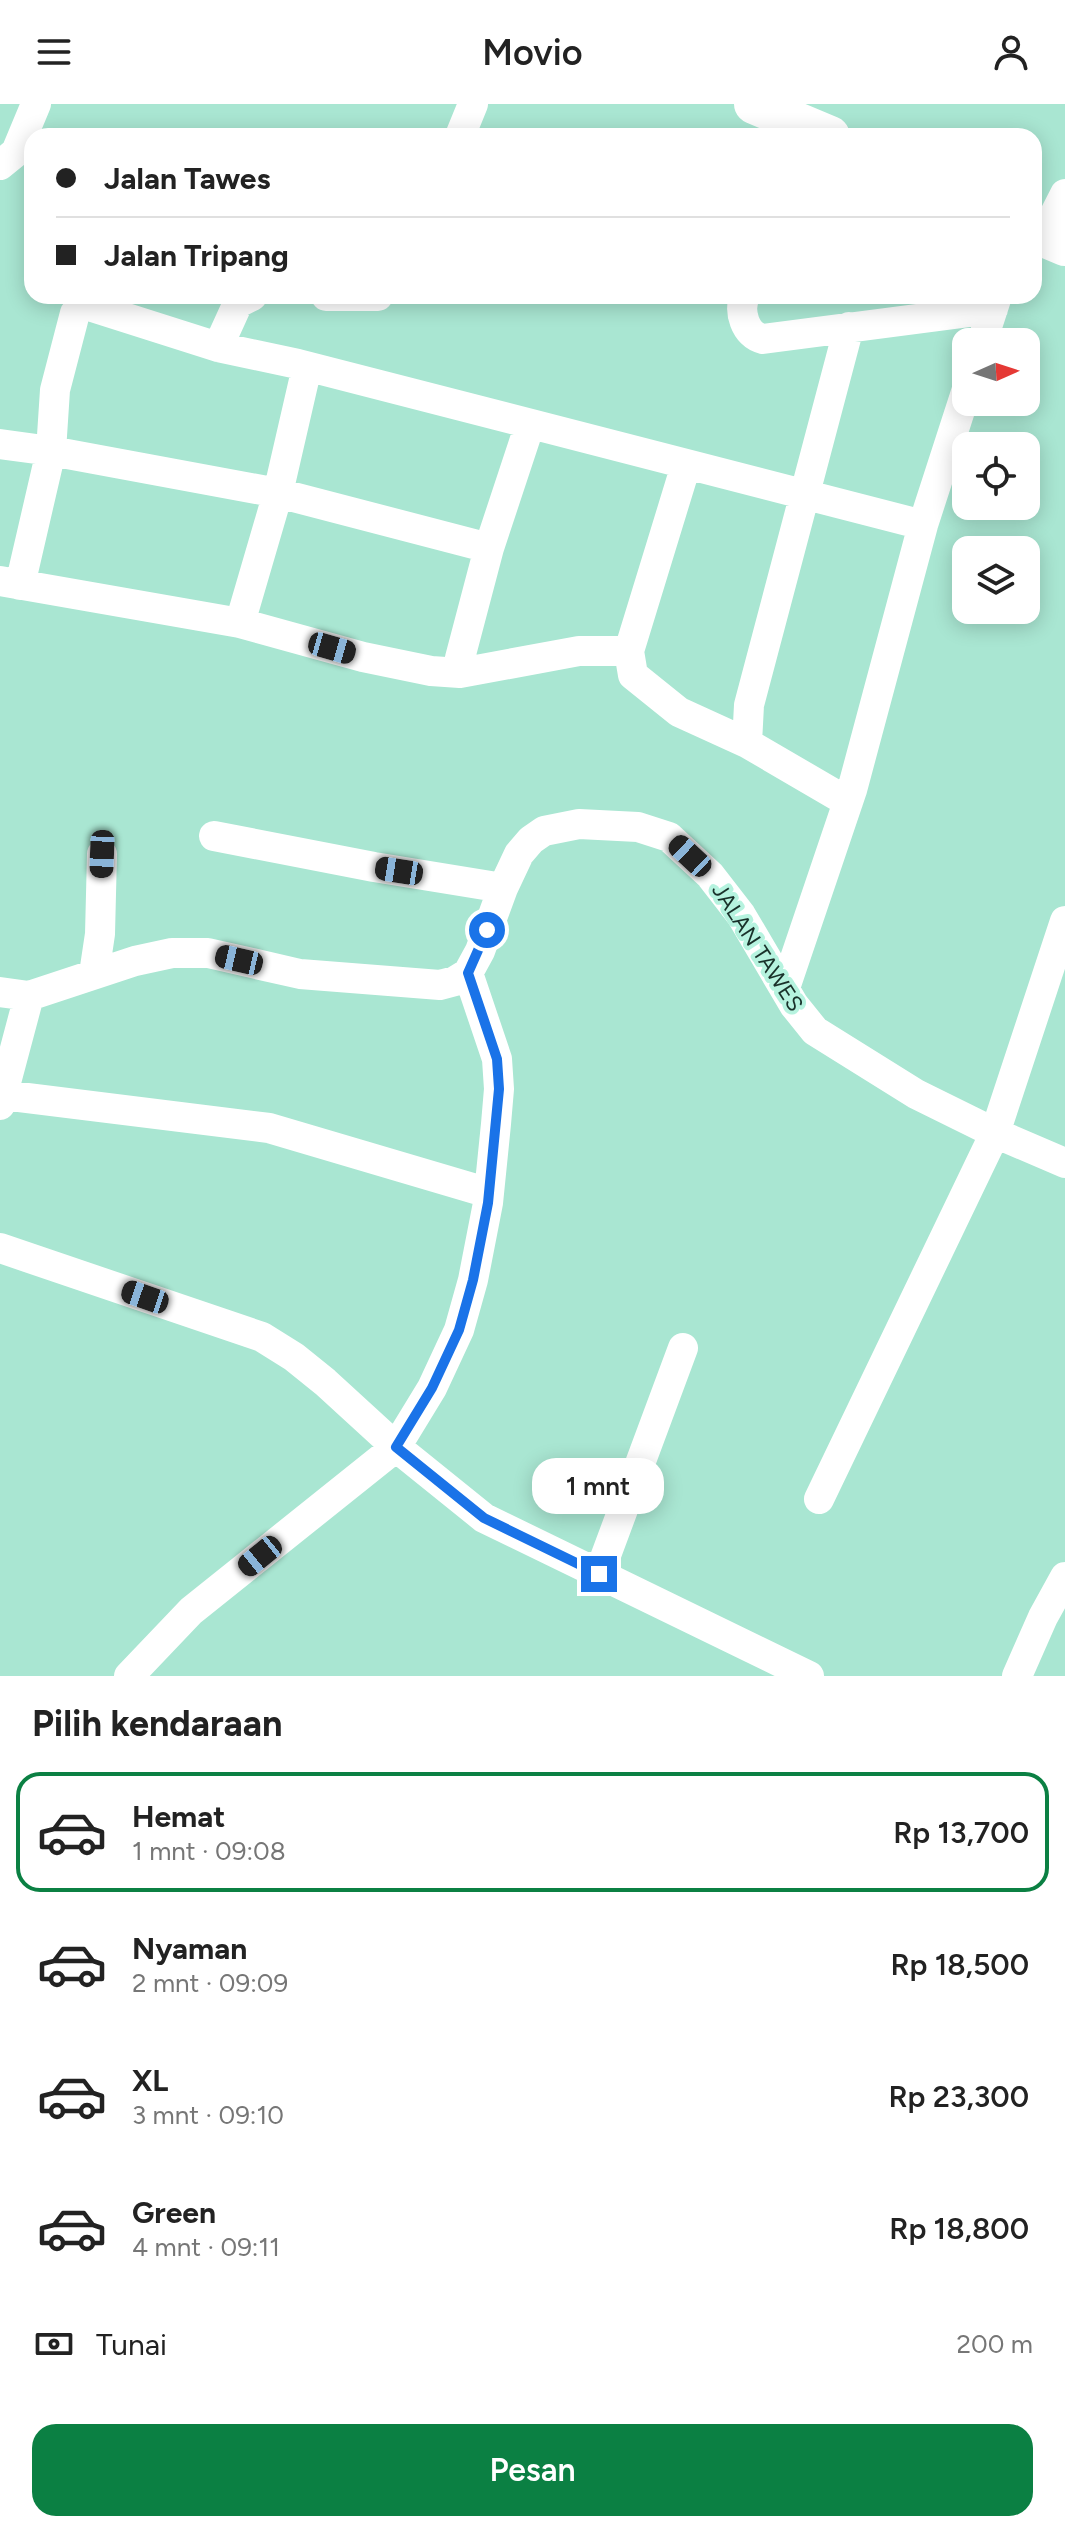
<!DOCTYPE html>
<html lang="id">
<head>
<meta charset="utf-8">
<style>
	body { margin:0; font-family:Figtree,sans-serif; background:#f6f6f6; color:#222; height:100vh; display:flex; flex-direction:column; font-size:30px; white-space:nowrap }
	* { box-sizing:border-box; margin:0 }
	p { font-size:26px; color:#767676 }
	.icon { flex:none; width:44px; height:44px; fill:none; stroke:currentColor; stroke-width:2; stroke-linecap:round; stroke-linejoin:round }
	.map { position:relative; height:1572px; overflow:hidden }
	.sheet { display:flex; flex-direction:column; background:#fff; flex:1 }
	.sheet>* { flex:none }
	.top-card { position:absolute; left:24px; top:24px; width:1018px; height:176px; border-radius:24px; box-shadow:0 4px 20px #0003; display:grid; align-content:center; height:176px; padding:0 32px; background:#fff }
	.needle { width:52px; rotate:87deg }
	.buttons { position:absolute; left:952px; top:224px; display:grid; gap:16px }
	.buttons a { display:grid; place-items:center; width:88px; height:88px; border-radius:16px; background:#fff; box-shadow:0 4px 20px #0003; font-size:40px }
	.end { position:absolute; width:36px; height:36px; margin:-18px; border:10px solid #1a73e8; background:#fff; box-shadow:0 0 0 4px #fff }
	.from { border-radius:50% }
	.bubble { position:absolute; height:56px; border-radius:24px; background:#fff; box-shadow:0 4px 20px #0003; font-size:26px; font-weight:600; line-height:56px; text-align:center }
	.car { position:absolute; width:24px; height:48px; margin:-24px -12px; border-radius:10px; box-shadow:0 0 6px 2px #0007; background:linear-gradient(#222 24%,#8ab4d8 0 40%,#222 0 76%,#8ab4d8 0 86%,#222 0) }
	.top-card b { display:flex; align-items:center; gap:28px; height:76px; font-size:30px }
	.top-card b+b { border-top:2px solid #e0e0e0 }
	.top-card i { width:20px; height:20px; background:#222 }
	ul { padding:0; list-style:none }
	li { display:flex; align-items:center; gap:24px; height:120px; margin:0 16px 12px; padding:0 16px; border:4px solid transparent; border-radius:24px }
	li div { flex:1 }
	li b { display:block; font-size:30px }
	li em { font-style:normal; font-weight:600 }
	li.on { border-color:#0b8043 }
	li>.icon { width:72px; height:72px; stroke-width:1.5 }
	h2 { padding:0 32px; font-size:36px; line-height:96px }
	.pay { display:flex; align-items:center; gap:20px; height:88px; padding:0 32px; font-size:30px }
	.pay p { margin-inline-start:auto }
	.primary-button { display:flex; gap:16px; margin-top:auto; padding:16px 32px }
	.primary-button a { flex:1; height:92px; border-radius:24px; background:#0b8043; color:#fff; font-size:32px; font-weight:600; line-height:92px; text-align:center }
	header { display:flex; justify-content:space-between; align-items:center; height:104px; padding:0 32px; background:#fff; font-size:36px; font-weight:600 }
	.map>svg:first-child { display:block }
</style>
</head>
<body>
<header><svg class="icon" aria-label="menu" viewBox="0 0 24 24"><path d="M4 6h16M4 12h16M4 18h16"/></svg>Movio<svg class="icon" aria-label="person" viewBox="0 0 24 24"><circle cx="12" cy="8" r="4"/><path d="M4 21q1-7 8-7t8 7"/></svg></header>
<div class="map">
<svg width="1065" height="1572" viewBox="0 0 1065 1572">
	<rect width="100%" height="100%" fill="#a9e6d2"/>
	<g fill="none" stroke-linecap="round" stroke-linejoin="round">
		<path stroke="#fff" stroke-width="30" d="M 460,32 L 473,0
			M 0,61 L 16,48 L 36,0
			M 1043,133 L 1065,90
			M 326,192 L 378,192
			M 745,192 C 738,207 745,231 763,235 L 993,205
			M 982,238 L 997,192
			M 218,243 L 238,199 L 252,192
			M 0,340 L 51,347 L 20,481
			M 686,361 L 629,547 L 633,571 L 679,608 L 747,639
			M 489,444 L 530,320
			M 0,477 L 240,519 L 363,553 L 431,567 L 460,569 L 579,547 L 629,547
			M 240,519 L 278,389 L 307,263
			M 460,569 L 460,554 L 489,444 L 278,389 L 51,347 L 55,286 L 75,209 L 81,203 L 89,202 L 218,243 L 298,260 L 923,421
			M 848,698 L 747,639 L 749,601 L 849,223
			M 214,732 L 374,763 L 503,784
			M 94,870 L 100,830 L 102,750
			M 785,884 L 852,686 L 923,421 L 966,288
			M 0,888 L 29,892 L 135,857 L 172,849 L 208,849 L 300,870 L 440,881 L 455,877 L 468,869 L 480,847 L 503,784 L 519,750 L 531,736 L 544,727 L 579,720 L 638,723 L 669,733 L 710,771 L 741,811 L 794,901 L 815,927 L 916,990 L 995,1029 L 1065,1059
			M 3,991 L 269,1024 L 489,1089
			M 0,1001 L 29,892
			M 0,1144 L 262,1233 L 294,1253 L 325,1278 L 396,1343 L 484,1414 L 809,1572
			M 819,1395 L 995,1029 L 1065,817
			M 599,1470 L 683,1244
			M 129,1572 L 191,1507 L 396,1343 L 432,1284 L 459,1226 L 473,1176 L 488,1099 L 496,1020 L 499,985 L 497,955 L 468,869
			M 1017,1572 L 1043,1513 L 1065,1473"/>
		<path stroke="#fff" stroke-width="40" d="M 754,0 L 830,32
			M 1034,129 L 1065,142"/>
	</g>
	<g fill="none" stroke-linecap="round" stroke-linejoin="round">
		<path stroke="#1a73e8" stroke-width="10" d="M 487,826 L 468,869 L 497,955 L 499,985 L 488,1099 L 473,1176 L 459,1226 L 432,1284 L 396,1343 L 484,1414 L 599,1470"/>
	</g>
	<g text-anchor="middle" stroke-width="8" stroke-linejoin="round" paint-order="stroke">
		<g font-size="22" fill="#19312a" stroke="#b6f3df">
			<text transform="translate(758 843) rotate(57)" y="8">JALAN TAWES</text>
		</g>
	</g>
</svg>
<div class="buttons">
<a><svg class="needle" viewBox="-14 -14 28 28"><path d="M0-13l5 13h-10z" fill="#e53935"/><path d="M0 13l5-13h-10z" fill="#767676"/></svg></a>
<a><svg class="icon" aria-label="locate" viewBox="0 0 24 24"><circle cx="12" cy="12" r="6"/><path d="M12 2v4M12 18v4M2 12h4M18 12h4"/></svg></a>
<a><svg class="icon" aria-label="layers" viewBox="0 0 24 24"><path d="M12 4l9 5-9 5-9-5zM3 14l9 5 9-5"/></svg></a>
</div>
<i class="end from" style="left:487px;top:826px"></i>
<i class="end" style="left:599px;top:1470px"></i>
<div class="bubble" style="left:532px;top:1354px;width:132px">1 mnt</div>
<i class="car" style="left:332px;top:544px;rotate:106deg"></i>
<i class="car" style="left:102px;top:750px;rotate:182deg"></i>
<i class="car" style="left:690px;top:752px;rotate:313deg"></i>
<i class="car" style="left:399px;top:767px;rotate:279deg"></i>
<i class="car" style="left:239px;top:856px;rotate:283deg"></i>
<i class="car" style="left:145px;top:1193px;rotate:289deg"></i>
<i class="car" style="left:260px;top:1452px;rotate:231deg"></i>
<div class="top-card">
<b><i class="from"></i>Jalan Tawes</b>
<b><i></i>Jalan Tripang</b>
</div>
</div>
<section class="sheet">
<h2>Pilih kendaraan</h2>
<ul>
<li class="on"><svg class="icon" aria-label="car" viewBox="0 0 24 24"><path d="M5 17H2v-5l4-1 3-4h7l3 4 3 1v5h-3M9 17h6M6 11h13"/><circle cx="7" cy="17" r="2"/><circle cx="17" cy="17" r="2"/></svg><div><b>Hemat</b><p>1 mnt · 09:08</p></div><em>Rp 13,700</em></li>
<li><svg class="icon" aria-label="car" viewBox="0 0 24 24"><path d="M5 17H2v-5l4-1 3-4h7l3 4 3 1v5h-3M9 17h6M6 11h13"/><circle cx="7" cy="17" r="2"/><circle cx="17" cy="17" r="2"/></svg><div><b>Nyaman</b><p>2 mnt · 09:09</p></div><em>Rp 18,500</em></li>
<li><svg class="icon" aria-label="car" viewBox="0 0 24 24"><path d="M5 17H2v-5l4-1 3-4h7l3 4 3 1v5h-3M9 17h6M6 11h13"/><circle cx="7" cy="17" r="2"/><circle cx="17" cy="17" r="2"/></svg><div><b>XL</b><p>3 mnt · 09:10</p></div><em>Rp 23,300</em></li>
<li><svg class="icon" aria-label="car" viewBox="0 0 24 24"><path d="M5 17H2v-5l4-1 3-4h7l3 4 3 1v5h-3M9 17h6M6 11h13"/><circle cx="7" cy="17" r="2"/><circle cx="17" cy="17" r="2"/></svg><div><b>Green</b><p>4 mnt · 09:11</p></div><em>Rp 18,800</em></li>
</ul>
<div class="pay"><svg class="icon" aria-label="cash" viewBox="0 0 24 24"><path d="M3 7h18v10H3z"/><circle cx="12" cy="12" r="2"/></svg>Tunai<p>200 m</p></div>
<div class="primary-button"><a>Pesan</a></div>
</section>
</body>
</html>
